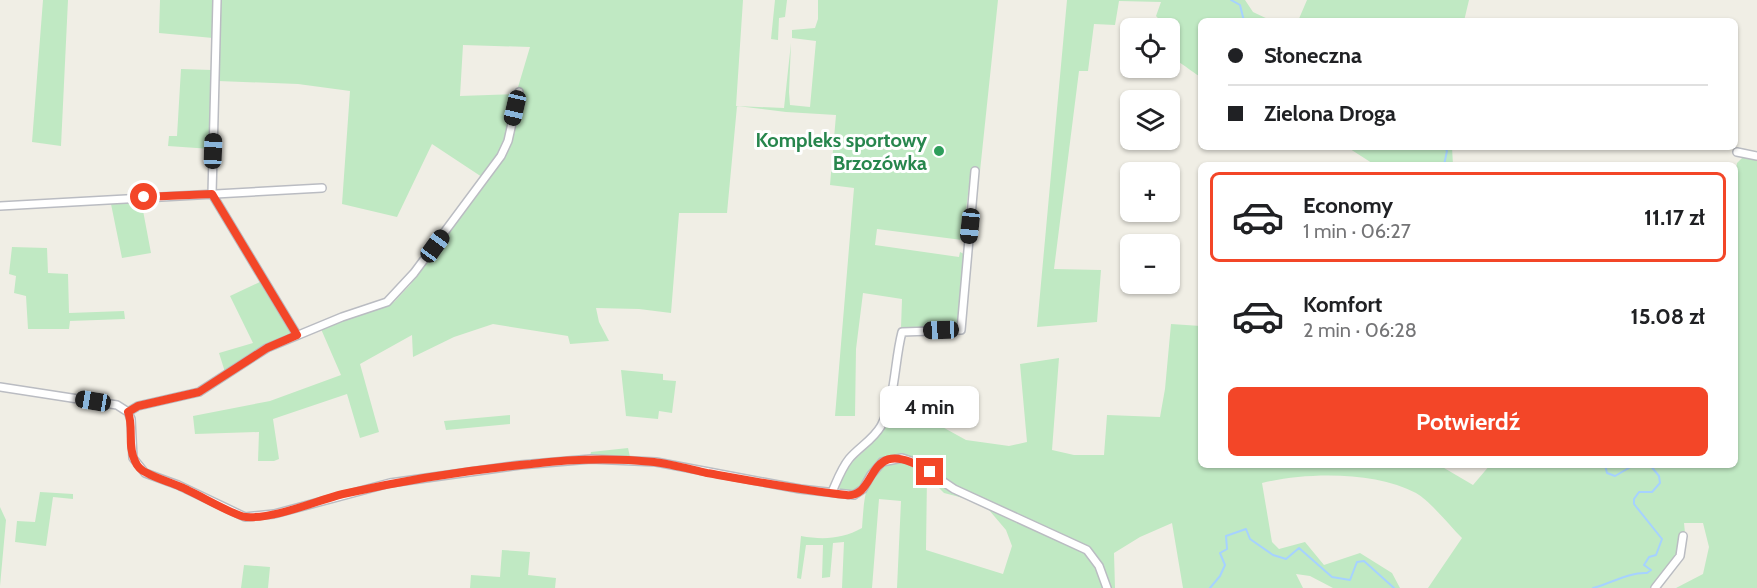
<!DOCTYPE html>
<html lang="pl">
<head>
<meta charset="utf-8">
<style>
	body { margin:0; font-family:Cabin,sans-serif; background:#f6f6f6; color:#202124; height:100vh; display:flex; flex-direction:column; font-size:22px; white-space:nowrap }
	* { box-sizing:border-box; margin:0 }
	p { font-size:20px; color:#757577 }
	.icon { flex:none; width:33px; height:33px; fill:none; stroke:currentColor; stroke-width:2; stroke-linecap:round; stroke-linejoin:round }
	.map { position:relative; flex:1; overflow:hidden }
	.drawer { position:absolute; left:1198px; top:162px; width:540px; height:306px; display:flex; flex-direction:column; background:#fff; border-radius:9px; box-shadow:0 2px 4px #0004 }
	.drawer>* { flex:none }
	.top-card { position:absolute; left:1198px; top:18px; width:540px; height:132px; border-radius:9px; box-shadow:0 2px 4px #0004; display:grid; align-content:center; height:132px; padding:0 30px; background:#fff }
	.controls { position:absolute; left:1120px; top:18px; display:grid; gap:12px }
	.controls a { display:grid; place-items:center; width:60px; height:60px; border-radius:9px; background:#fff; box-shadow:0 2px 4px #0004; font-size:30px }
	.end { position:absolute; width:27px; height:27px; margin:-14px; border:8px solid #f34628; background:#fff; box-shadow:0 0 0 3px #fff }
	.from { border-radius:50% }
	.bubble { position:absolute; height:42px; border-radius:9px; background:#fff; box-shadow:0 2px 4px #0004; font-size:20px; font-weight:800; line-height:42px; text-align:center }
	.car { position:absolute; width:18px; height:36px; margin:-18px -9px; border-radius:8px; box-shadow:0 0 4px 2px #0007; background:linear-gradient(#222 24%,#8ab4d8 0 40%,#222 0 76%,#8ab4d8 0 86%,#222 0) }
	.top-card b { display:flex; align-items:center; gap:21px; height:57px; font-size:22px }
	.top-card b+b { border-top:2px solid #e0e0e0 }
	.top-card i { width:15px; height:15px; background:#202124 }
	ul { padding:10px 0 0; list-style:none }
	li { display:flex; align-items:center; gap:18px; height:90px; margin:0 12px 9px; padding:0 18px; border:3px solid transparent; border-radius:9px }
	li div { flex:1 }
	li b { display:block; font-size:22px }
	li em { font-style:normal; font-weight:800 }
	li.active { border-color:#f34628 }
	li>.icon { width:54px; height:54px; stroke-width:1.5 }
	.primary-button { display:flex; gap:12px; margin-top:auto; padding:12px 30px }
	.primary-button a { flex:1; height:69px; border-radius:9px; background:#f34628; color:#fff; font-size:24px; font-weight:800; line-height:69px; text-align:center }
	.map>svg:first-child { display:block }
</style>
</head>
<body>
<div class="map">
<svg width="1757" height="588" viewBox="0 0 1757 588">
	<rect width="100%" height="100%" fill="#f0eee5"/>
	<path fill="#c0e9c3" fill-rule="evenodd" d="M 43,0 L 68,0 L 61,146 L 32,142 Z
		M 160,0 L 214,0 L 213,38 L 159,33 Z
		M 220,0 L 743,0 L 736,106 L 784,108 L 791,43 L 789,92 L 790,105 L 810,107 L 816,41 L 792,38 L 792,30 L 815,28 L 818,19 L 818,0 L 998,0 L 980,171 L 971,171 L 962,240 L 877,229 L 875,245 L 959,257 L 960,252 L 964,254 L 966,259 L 958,326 L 901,328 L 902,299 L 863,293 L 856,349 L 855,416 L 835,416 L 854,188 L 830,185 L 836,115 L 786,112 L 737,106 L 727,213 L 679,213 L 671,313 L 639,309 L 596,308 L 599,322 L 609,341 L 570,344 L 568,336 L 493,324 L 454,337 L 413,357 L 412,335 L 360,364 L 379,432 L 360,438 L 347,394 L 273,419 L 279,459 L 274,461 L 258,461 L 259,432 L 195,434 L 193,416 L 270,401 L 341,375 L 321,329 L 394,302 L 410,285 L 488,181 L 432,144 L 397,217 L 342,204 L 350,91 L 298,84 L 218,81 ZM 463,45 L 530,47 L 516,94 L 460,96 Z
		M 775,0 L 787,0 L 785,17 L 779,18 L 778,40 L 771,39 Z
		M 1067,0 L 1245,0 L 1253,12 L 1272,21 L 1202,21 L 1201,77 C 1190,71 1182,62 1170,58 L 1170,28 L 1167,28 L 1156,16 L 1161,2 L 1119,1 L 1115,25 L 1094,24 L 1088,71 L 1079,71 L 1054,269 L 1101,270 L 1097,322 L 1037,327 Z
		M 1307,0 L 1469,0 L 1464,21 L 1298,21 Z
		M 181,69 L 212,70 L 211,149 L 168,146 L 169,136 L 177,136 Z
		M 1347,147 L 1452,147 L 1453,165 L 1375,165 Z
		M 1743,157 L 1757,159 L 1757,588 L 1676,588 L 1703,574 L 1709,547 L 1703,523 L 1684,523 L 1685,533 L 1680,533 L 1676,555 L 1650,588 L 1428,588 L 1462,538 C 1450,526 1430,501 1416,493 C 1375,471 1306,472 1262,483 L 1272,542 L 1279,549 L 1305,542 L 1324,565 L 1360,553 L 1392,573 L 1400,588 L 1333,588 L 1310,576 L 1296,574 L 1303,588 L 1183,588 L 1172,523 L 1140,537 L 1114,553 L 1115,588 L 897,588 L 901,501 L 879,499 L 872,588 L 842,588 L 844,542 L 833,543 L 830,577 L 822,578 L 823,545 L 806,545 L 801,579 L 797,578 L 801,536 C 823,540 842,539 862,528 C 865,489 864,471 906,456 L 894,455 L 880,461 L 862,488 L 855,492 L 842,492 L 839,487 C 847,457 868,454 881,431 C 885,426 887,420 889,414 L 922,428 L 928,419 L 966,440 L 1009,446 L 1027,442 L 1020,364 L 1059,358 L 1052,450 L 1074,455 L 1104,455 L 1107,415 L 1160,417 L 1165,389 L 1171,324 L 1201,326 L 1202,465 L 1439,465 L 1473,485 L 1490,465 L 1736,465 L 1736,171 L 1737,163 ZM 927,476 L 944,493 L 975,501 L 989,510 L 1006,530 L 1012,546 L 1003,574 L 926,550 Z
		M 141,200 L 151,253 L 122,258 L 111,204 Z
		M 12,247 L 47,248 L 48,273 L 68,274 L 69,313 L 124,311 L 125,319 L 70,321 L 69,329 L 28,329 L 26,296 L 14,293 L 16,276 L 9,274 Z
		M 260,282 L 293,334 L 257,350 L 225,372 L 219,353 L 253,343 L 230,296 Z
		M 621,370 L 663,374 L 663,380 L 676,381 L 672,413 L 659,411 L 658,419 L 626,416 Z
		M 510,415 L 510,424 L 446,430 L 444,421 Z
		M 628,448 L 630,457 L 590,456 L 591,452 Z
		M 40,492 L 73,494 L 73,499 L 53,497 L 46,546 L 15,542 L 17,521 L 35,522 Z
		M 0,507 L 6,520 L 0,586 Z
		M 502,550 L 530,552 L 528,575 L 556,578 L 555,588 L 470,588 L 471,575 L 500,577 Z
		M 244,565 L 270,567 L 268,588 L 241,588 Z"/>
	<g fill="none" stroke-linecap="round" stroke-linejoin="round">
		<path stroke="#a6d2ff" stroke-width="2" d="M 1231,0 L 1240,5 L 1244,21
			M 1444,165 L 1447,151 L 1444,147
			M 1605,465 L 1607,473 L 1615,476 L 1634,465
			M 1210,588 L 1220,576 L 1225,565 L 1220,553 L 1227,549 L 1226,536 L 1246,529 L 1250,539 L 1273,555 L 1286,559 L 1299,548 L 1332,577 L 1350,580 L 1357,562 L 1364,561 L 1394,588
			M 1593,588 C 1612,583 1629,572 1647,573 L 1651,570 L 1644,565 L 1649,557 L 1656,555 L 1662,539 L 1634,504 L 1634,499 L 1639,492 L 1652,492 L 1660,483 L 1659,476 L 1650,465"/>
		<g stroke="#babcc2" stroke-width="10">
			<path id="minor" d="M 217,0 L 212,194 L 297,335
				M 1737,152 L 1757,156
				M 0,206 L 322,188
				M 0,387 L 117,405 L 128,412 L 131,419 L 133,458 L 145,473 L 178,485 L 245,517 L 274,514 L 390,483 L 520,465 L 591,459 L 656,462 L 800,489 L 854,495 L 863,489 L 871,475 L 882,462 L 902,458 L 914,462 L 954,489 L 1087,550 L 1099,566 L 1107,588
				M 128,412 L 138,406 L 199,392 L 267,348 L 342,317 L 387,302 L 414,273 L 501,156 L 508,141 L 519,92
				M 832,492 C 837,481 841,469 849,459 C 859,447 873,440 881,426 C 896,397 894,363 902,332 L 961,330 L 975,171
				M 1655,588 L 1680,556 L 1683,536"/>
		</g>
		<use href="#minor" stroke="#fff" stroke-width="7"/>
	</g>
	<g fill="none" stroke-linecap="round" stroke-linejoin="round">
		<path stroke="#f34628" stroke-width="8" d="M 144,197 L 212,194 L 297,335 L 267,348 L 199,392 L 138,406 L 128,412 C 134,427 127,446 135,461 C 137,466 142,471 147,473 C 158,479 170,482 181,487 C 194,492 236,517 246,517 C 275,519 315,501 343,494 C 405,480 468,470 531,464 C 572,459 613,458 654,462 C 671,464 689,469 707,473 C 753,481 799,490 846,495 C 880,499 863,430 930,472"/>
	</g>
	<circle fill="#2e9e5b" stroke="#fff" stroke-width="2" cx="939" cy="151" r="6"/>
	<g text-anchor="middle" stroke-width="6" stroke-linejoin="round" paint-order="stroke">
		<g font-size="20" font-weight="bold" fill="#27864d" stroke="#fff" text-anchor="end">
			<text x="927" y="147">Kompleks sportowy<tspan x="927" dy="23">Brzozówka</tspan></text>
		</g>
	</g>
</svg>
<div class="controls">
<a><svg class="icon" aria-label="locate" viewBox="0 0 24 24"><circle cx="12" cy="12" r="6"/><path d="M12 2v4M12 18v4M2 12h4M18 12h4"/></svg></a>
<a><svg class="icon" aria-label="layers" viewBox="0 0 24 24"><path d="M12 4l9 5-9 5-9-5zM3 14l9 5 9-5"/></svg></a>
<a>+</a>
<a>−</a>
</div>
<i class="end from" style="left:144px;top:197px"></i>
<i class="end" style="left:930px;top:472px"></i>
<div class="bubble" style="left:880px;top:386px;width:99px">4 min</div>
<i class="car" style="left:515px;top:108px;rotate:193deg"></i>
<i class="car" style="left:213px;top:151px;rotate:2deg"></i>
<i class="car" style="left:970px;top:226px;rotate:186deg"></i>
<i class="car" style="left:435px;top:246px;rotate:36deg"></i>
<i class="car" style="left:941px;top:330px;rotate:268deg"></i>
<i class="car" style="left:93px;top:401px;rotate:279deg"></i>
<div class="top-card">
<b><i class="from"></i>Słoneczna</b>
<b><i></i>Zielona Droga</b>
</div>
<section class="drawer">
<ul>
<li class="active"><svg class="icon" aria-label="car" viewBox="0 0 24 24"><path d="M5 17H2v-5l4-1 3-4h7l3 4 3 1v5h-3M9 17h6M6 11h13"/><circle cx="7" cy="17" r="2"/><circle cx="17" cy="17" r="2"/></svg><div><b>Economy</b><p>1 min · 06:27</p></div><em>11.17 zł</em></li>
<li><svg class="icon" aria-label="car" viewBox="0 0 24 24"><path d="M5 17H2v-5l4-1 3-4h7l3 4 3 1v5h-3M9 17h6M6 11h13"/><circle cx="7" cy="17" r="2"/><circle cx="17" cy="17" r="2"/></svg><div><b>Komfort</b><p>2 min · 06:28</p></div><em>15.08 zł</em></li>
</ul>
<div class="primary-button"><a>Potwierdź</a></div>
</section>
</div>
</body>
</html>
